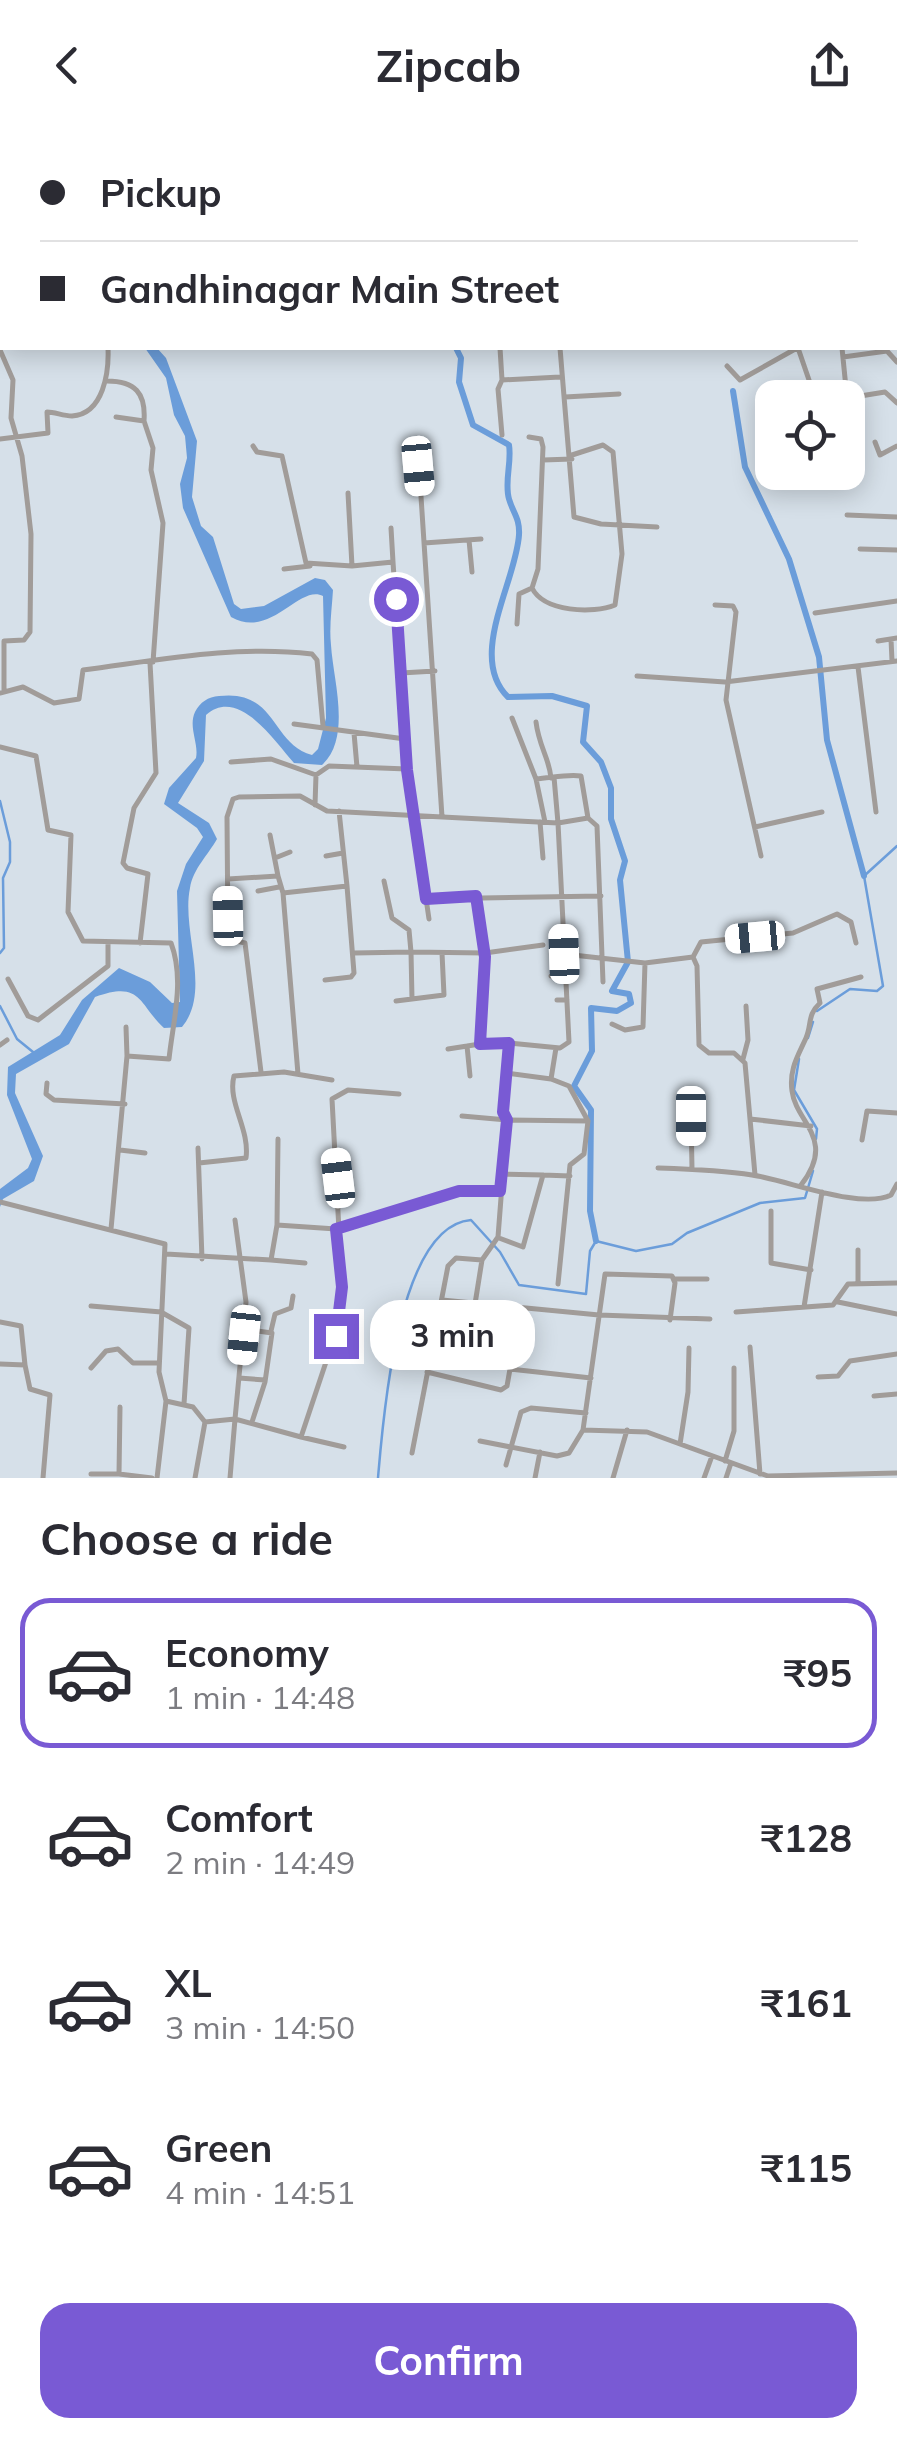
<!DOCTYPE html>
<html lang="en">
<head>
<meta charset="utf-8">
<style>
	body { margin:0; font-family:Mulish,sans-serif; background:#f7f7f7; color:#2b2b33; height:100vh; display:flex; flex-direction:column; font-size:38px; white-space:nowrap }
	* { box-sizing:border-box; margin:0 }
	p { font-size:32px; color:#7c7c81 }
	.icon { flex:none; width:55px; height:55px; fill:none; stroke:currentColor; stroke-width:2; stroke-linecap:round; stroke-linejoin:round }
	.map { position:relative; height:1348px; overflow:hidden }
	.sheet { display:flex; flex-direction:column; background:#fff; flex:1 }
	.sheet>* { flex:none }
	.guide { position:absolute; left:0px; top:0px; width:898px; height:220px; box-shadow:0 5px 25px #0003; display:grid; align-content:center; height:220px; padding:0 40px; background:#fff }
	.fabs { position:absolute; left:755px; top:250px; display:grid; gap:20px }
	.fabs a { display:grid; place-items:center; width:110px; height:110px; border-radius:20px; background:#fff; box-shadow:0 5px 25px #0003; font-size:50px }
	.end { position:absolute; width:45px; height:45px; margin:-22px; border:12px solid #795ad4; background:#fff; box-shadow:0 0 0 5px #fff }
	.from { border-radius:50% }
	.bubble { position:absolute; height:70px; border-radius:30px; background:#fff; box-shadow:0 5px 25px #0003; font-size:32px; font-weight:700; line-height:70px; text-align:center }
	.car { position:absolute; width:30px; height:60px; margin:-30px -15px; border-radius:12px; box-shadow:0 0 8px 2px #0007; background:linear-gradient(#fff 24%,#345 0 40%,#fff 0 76%,#345 0 86%,#fff 0) }
	.guide b { display:flex; align-items:center; gap:35px; height:95px; font-size:38px }
	.guide b+b { border-top:2px solid #e1e1e2 }
	.guide i { width:25px; height:25px; background:#2b2b33 }
	ul { padding:0; list-style:none }
	li { display:flex; align-items:center; gap:30px; height:150px; margin:0 20px 15px; padding:0 20px; border:5px solid transparent; border-radius:30px }
	li div { flex:1 }
	li b { display:block; font-size:38px }
	li em { font-style:normal; font-weight:700 }
	li.selected { border-color:#795ad4 }
	li>.icon { width:90px; height:90px; stroke-width:1.5 }
	h2 { padding:0 40px; font-size:45px; line-height:120px }
	.cta { display:flex; gap:20px; margin-top:auto; padding:20px 40px }
	.cta a { flex:1; height:115px; border-radius:30px; background:#795ad4; color:#fff; font-size:40px; font-weight:700; line-height:115px; text-align:center }
	header { display:flex; justify-content:space-between; align-items:center; height:130px; padding:0 40px; background:#fff; font-size:45px; font-weight:700 }
	.map>svg:first-child { display:block }
</style>
</head>
<body>
<header><svg class="icon" aria-label="back" viewBox="0 0 24 24"><path d="M15 5l-7 7 7 7"/></svg>Zipcab<svg class="icon" aria-label="share" viewBox="0 0 24 24"><path d="M12 15V3M7 8l5-5 5 5M5 13v7h14v-7"/></svg></header>
<div class="map">
<svg width="897" height="1348" viewBox="0 0 897 1348">
	<rect width="100%" height="100%" fill="#d6e0e9"/>
	<path fill="#6b9dda" d="M 145,218 L 157,218 L 166,228 L 197,311 L 192,367 L 201,396 L 213,407 L 234,474 L 241,479 L 264,476 L 315,448 L 325,450 L 333,460 C 332,478 329,497 331,515 C 333,550 352,607 322,635 L 294,633 C 275,612 239,556 206,585 L 204,631 L 178,673 L 209,693 L 217,709 C 208,725 193,739 190,758 C 181,801 212,861 182,897 L 164,898 C 138,874 142,850 95,867 L 69,914 L 16,944 L 15,963 L 43,1026 L 34,1051 L 3,1069 L 0,1077 L 0,1059 L 28,1038 L 32,1029 L 7,965 L 8,937 L 60,905 L 82,870 L 119,838 L 150,852 L 172,873 L 180,872 L 177,761 L 186,734 L 203,707 L 197,698 L 164,674 L 169,658 L 196,628 C 199,613 188,597 195,582 C 200,572 208,567 219,566 C 277,559 271,614 312,625 L 318,619 L 326,588 L 323,466 C 299,454 271,510 231,487 L 183,378 L 180,354 L 187,328 L 185,306 L 174,285 L 166,248 Z"/>
	<g fill="none" stroke-linecap="round" stroke-linejoin="round">
		<path stroke="#6b9dda" stroke-width="2.5" d="M 0,671 L 10,712 L 10,732 L 3,748 L 4,818 L 0,823
			M 0,876 L 17,909 L 33,922
			M 817,881 L 850,859 L 877,861 L 883,856 L 864,746 L 897,716
			M 808,908 L 813,892
			M 799,929 L 794,960 L 817,999 L 816,1009
			M 378,1348 C 383,1289 397,1096 471,1090 L 500,1122 L 519,1155 L 586,1164 L 590,1121 L 596,1111 L 636,1121 L 672,1114 L 687,1103 L 760,1073 L 805,1068 L 813,1041"/>
		<path stroke="#6b9dda" stroke-width="6" d="M 387,0 L 388,2
			M 456,218 L 461,228 L 459,252 L 473,295 L 509,315 C 512,332 504,352 509,369 C 513,383 520,388 519,405 C 516,452 467,527 508,567 L 552,566 L 587,576 L 583,612 L 601,632 L 611,658 L 611,689 L 625,731 L 620,750 L 628,832 L 612,861 L 629,864 L 631,873 L 617,881 L 591,878 L 592,921 L 574,956 L 591,980 L 590,1081 L 596,1111
			M 733,261 L 745,337 L 789,429 L 819,527 L 827,610 L 864,746"/>
		<path stroke="#a19c99" stroke-width="5" d="M 393,0 L 393,2
			M 693,0 L 696,2
			M 758,2 L 759,0
			M 895,21 L 897,21
			M 895,133 L 897,133
			M 0,190 L 2,190
			M 500,218 L 502,250 L 560,247
			M 560,218 L 574,387 L 601,394 L 657,397
			M 798,218 L 809,250
			M 842,218 L 847,268
			M 0,220 L 13,250 L 11,288 L 22,326 L 31,404 L 30,502 L 24,510 L 4,511 L 4,562
			M 843,227 L 887,221 L 897,232
			M 727,236 L 740,250 L 797,218
			M 502,250 L 498,259 L 502,305
			M 107,251 C 135,251 146,263 144,291
			M 565,267 L 619,264
			M 848,268 L 885,262 L 897,273
			M 848,274 L 848,298
			M 762,275 L 772,288
			M 116,287 L 144,291 L 153,318 L 151,340 L 163,393 L 153,532
			M 0,309 L 48,303 L 47,282 C 55,282 63,286 72,286 C 104,284 109,241 108,218
			M 875,312 L 880,325 L 897,316
			M 253,316 L 257,322 L 282,326 L 306,433 L 352,436
			M 543,330 L 572,329
			M 419,336 L 442,687
			M 348,363 L 352,436 L 393,432 L 407,639 L 429,789
			M 847,385 L 897,387
			M 391,398 L 393,432
			M 469,410 L 472,442
			M 424,413 L 481,409
			M 860,419 L 897,420
			M 284,439 L 310,436
			M 532,458 C 544,482 593,484 615,475 L 622,424 L 613,322 L 603,315 L 572,325
			M 715,475 L 733,476 L 736,482 L 726,570 L 761,726
			M 815,483 L 897,471
			M 517,494 L 519,464 L 532,458 L 538,439 L 543,317 L 541,309 L 529,307
			M 891,509 L 892,531
			M 878,511 L 897,508
			M 858,537 L 876,682
			M 401,543 L 435,541
			M 637,546 L 725,552 L 897,531
			M 0,563 L 23,557 L 54,573 L 79,569 L 83,540 C 160,530 234,515 312,524 L 317,530 L 323,596
			M 512,588 L 536,649 L 545,692
			M 536,592 C 539,617 549,627 551,648
			M 294,594 L 405,609
			M 354,603 L 357,637
			M 0,617 L 36,626 L 48,700 L 71,705 L 68,782 L 83,811 L 171,813 C 185,850 173,891 169,929 L 127,926 L 111,1099
			M 231,632 L 271,629 L 316,645
			M 536,649 C 551,648 567,644 581,646 L 588,688 L 558,693 L 554,647
			M 315,675 L 316,645 L 329,636 L 407,639
			M 339,681 L 347,756
			M 588,688 L 597,696 L 603,852
			M 540,692 L 543,728
			M 755,697 L 822,682
			M 270,705 L 278,746
			M 326,726 L 343,723
			M 275,728 L 290,722
			M 228,749 L 278,746 L 283,763 L 347,756 L 354,843 L 351,847 L 325,850
			M 258,761 L 279,757
			M 283,763 L 298,944
			M 476,766 L 482,820
			M 426,769 L 601,766
			M 140,813 L 148,744 L 127,738 L 123,733 L 134,678 L 156,643 L 150,533
			M 354,823 L 411,822 L 409,800 L 392,788 L 384,751
			M 485,823 L 480,914 L 509,913 L 504,987
			M 564,824 L 645,833 L 693,827 L 697,836 L 699,915 L 709,923 L 734,923 L 745,933 L 755,1045
			M 693,827 L 701,812 L 793,803 L 837,784 L 851,792 L 856,813
			M 551,846 L 565,845
			M 8,849 L 28,886 L 38,890 L 108,836 L 108,814
			M 412,869 L 411,822 L 485,823 L 543,815
			M 557,870 L 567,870
			M 396,871 L 444,865 L 442,823
			M 612,894 L 625,900 L 643,897 L 645,833
			M 126,897 L 127,926
			M 0,915 L 7,910
			M 467,916 L 470,946
			M 556,918 L 551,949 L 569,956 L 588,991
			M 448,919 L 480,914
			M 743,929 L 748,910 L 746,876
			M 261,942 L 245,813 L 228,809 L 227,687 L 233,669 L 239,667 L 300,666 L 327,681 L 558,693 L 569,912 L 560,918 L 509,913
			M 506,943 L 551,949
			M 47,953 L 46,964 L 54,970 L 125,974
			M 691,985 L 692,1039
			M 750,989 L 811,996
			M 507,990 L 588,991 L 584,1024 L 570,1035 L 558,1154
			M 862,1010 L 867,981 L 897,983
			M 198,1018 L 202,1129
			M 120,1020 L 145,1023
			M 199,1033 L 246,1028 C 250,999 227,972 234,946 L 284,942 L 332,950
			M 658,1038 C 689,1039 721,1040 752,1045 C 787,1050 860,1080 891,1065 L 897,1054
			M 543,1045 L 570,1046
			M 801,1055 C 837,1009 796,993 792,961 C 789,939 798,926 806,908 C 812,894 807,885 820,873 L 817,859 L 861,847
			M 0,1072 L 165,1114 L 159,1242 L 166,1271 L 157,1348
			M 771,1081 L 771,1133 L 811,1140
			M 277,1095 L 336,1099 L 438,1066 L 500,1061
			M 499,1108 L 523,1117 L 543,1045 L 501,1044
			M 858,1120 L 858,1153
			M 166,1124 L 271,1130 L 277,1095 L 278,1009
			M 271,1130 L 305,1133
			M 675,1149 L 707,1149
			M 442,1170 L 599,1185 L 710,1189
			M 838,1172 L 897,1184
			M 475,1174 L 482,1130
			M 91,1176 L 161,1182 L 189,1198 L 184,1274
			M 804,1177 L 822,1062
			M 736,1182 L 833,1175 L 848,1154 L 897,1153
			M 0,1192 L 21,1196 L 25,1235
			M 244,1199 L 272,1203 L 265,1252 L 252,1292
			M 271,1201 L 275,1184 L 291,1178 L 293,1166
			M 470,1215 L 478,1174
			M 750,1217 L 760,1344
			M 513,1220 L 510,1239 L 591,1248
			M 0,1234 L 25,1235 L 30,1259 L 50,1265 L 43,1348
			M 91,1238 L 106,1221 L 118,1219 L 133,1233 L 159,1233
			M 427,1242 L 501,1260 L 507,1256 L 510,1239
			M 818,1247 L 838,1246 L 850,1231 L 897,1224
			M 239,1248 L 265,1250
			M 874,1266 L 897,1264
			M 166,1271 L 193,1277 L 205,1292 L 235,1289 L 246,1172 L 235,1090
			M 120,1277 L 119,1344 L 152,1348
			M 583,1300 L 647,1302 L 768,1346 L 897,1343
			M 301,1307 L 344,1317
			M 480,1311 L 557,1326 L 569,1323 L 583,1300 L 605,1144 L 672,1146 L 675,1153 L 670,1190
			M 680,1314 L 688,1262 L 689,1218
			M 412,1323 L 448,1136 L 456,1128 L 482,1130 L 498,1107 L 507,990 L 462,986
			M 725,1331 L 734,1301 L 734,1238
			M 506,1335 L 521,1282 L 531,1278 L 586,1283
			M 91,1344 L 118,1344
			M 195,1348 L 205,1292
			M 230,1348 L 235,1289 L 301,1307 L 339,1193 L 342,1157 L 332,969 L 348,960 L 399,964
			M 535,1348 L 540,1322
			M 613,1348 L 627,1300
			M 704,1348 L 712,1326
			M 726,1348 L 731,1333"/>
	</g>
	<g fill="none" stroke-linecap="round" stroke-linejoin="round">
		<path stroke="#795ad4" stroke-width="12" d="M 336,1206 L 342,1157 L 336,1099 L 459,1061 L 500,1061 L 507,990 L 503,982 L 509,913 L 480,914 L 485,827 L 476,766 L 426,769 L 407,640 L 396,469"/>
	</g>
</svg>
<div class="fabs">
<a><svg class="icon" aria-label="locate" viewBox="0 0 24 24"><circle cx="12" cy="12" r="6"/><path d="M12 2v4M12 18v4M2 12h4M18 12h4"/></svg></a>
</div>
<i class="end from" style="left:396px;top:469px"></i>
<i class="end" style="left:336px;top:1206px"></i>
<div class="bubble" style="left:370px;top:1170px;width:165px">3 min</div>
<i class="car" style="left:418px;top:336px;rotate:175deg"></i>
<i class="car" style="left:228px;top:786px;rotate:359deg"></i>
<i class="car" style="left:755px;top:807px;rotate:265deg"></i>
<i class="car" style="left:564px;top:824px;rotate:358deg"></i>
<i class="car" style="left:691px;top:986px;rotate:180deg"></i>
<i class="car" style="left:338px;top:1048px;rotate:353deg"></i>
<i class="car" style="left:244px;top:1205px;rotate:186deg"></i>
<div class="guide">
<b><i class="from"></i>Pickup</b>
<b><i></i>Gandhinagar Main Street</b>
</div>
</div>
<section class="sheet">
<h2>Choose a ride</h2>
<ul>
<li class="selected"><svg class="icon" aria-label="car" viewBox="0 0 24 24"><path d="M5 17H2v-5l4-1 3-4h7l3 4 3 1v5h-3M9 17h6M6 11h13"/><circle cx="7" cy="17" r="2"/><circle cx="17" cy="17" r="2"/></svg><div><b>Economy</b><p>1 min · 14:48</p></div><em>₹95</em></li>
<li><svg class="icon" aria-label="car" viewBox="0 0 24 24"><path d="M5 17H2v-5l4-1 3-4h7l3 4 3 1v5h-3M9 17h6M6 11h13"/><circle cx="7" cy="17" r="2"/><circle cx="17" cy="17" r="2"/></svg><div><b>Comfort</b><p>2 min · 14:49</p></div><em>₹128</em></li>
<li><svg class="icon" aria-label="car" viewBox="0 0 24 24"><path d="M5 17H2v-5l4-1 3-4h7l3 4 3 1v5h-3M9 17h6M6 11h13"/><circle cx="7" cy="17" r="2"/><circle cx="17" cy="17" r="2"/></svg><div><b>XL</b><p>3 min · 14:50</p></div><em>₹161</em></li>
<li><svg class="icon" aria-label="car" viewBox="0 0 24 24"><path d="M5 17H2v-5l4-1 3-4h7l3 4 3 1v5h-3M9 17h6M6 11h13"/><circle cx="7" cy="17" r="2"/><circle cx="17" cy="17" r="2"/></svg><div><b>Green</b><p>4 min · 14:51</p></div><em>₹115</em></li>
</ul>
<div class="cta"><a>Confirm</a></div>
</section>
</body>
</html>
